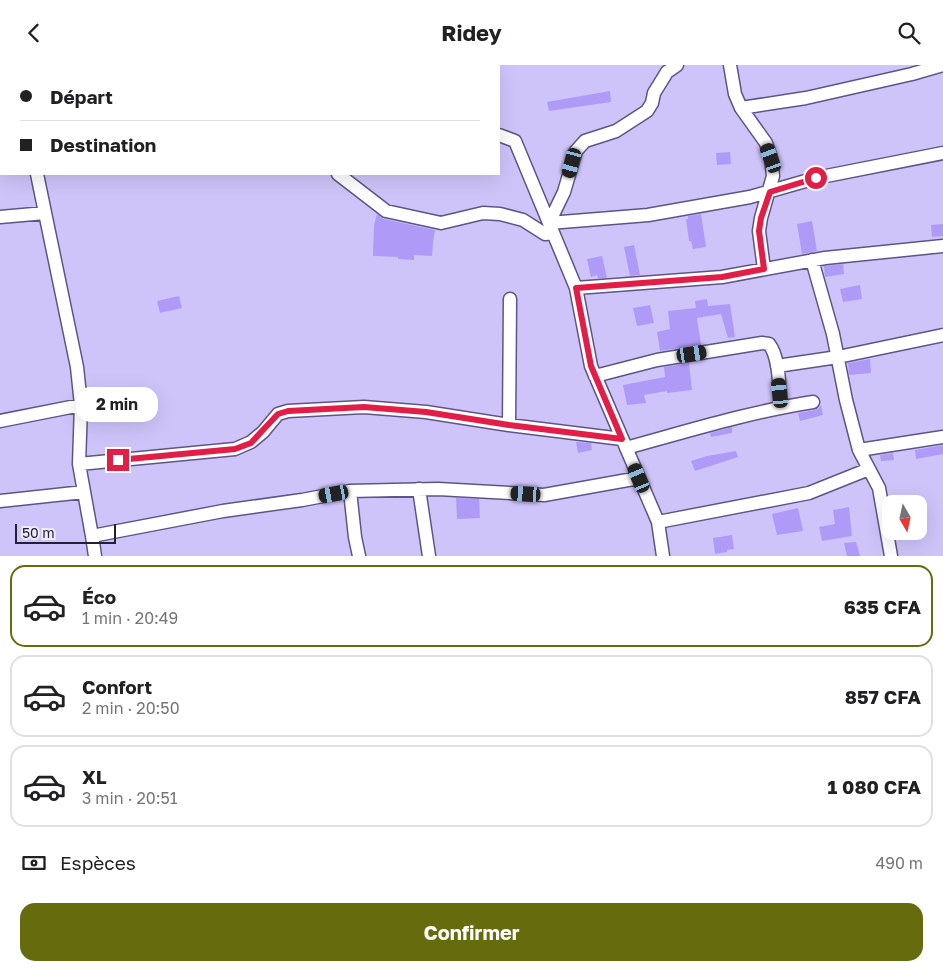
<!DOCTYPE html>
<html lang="fr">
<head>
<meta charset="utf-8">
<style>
	body { margin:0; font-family:"Golos Text",sans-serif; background:#f2f2f2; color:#202124; height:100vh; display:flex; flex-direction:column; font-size:19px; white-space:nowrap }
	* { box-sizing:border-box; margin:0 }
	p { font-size:16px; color:#757577 }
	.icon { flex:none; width:28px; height:28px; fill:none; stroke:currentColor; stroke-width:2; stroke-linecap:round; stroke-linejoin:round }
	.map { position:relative; height:491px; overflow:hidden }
	.sheet { display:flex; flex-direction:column; background:#fff; flex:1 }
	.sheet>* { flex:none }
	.guide { position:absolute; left:0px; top:0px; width:500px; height:110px; box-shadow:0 5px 20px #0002; display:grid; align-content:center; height:110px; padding:0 20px; background:#fff }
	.needle { width:32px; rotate:171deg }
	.fabs { position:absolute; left:882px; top:430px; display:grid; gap:10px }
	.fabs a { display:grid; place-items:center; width:45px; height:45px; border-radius:10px; background:#fff; box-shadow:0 5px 20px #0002; font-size:25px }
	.scale { position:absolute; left:15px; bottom:12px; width:101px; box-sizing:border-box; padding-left:5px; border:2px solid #242034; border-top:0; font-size:14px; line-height:18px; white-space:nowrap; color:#242034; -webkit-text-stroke:4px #eeebfc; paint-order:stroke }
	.end { position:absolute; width:22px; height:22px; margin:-11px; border:6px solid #e11d48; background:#fff; box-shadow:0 0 0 2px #fff }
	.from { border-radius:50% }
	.bubble { position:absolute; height:35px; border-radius:15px; background:#fff; box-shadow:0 5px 20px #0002; font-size:16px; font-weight:700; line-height:35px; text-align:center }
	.car { position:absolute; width:15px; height:30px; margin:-15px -8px; border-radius:6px; box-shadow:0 0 4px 1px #0007; background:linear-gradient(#222 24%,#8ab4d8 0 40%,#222 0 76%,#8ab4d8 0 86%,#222 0) }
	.guide b { display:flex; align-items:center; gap:18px; height:48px; font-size:19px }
	.guide b+b { border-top:1px solid #e0e0e0 }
	.guide i { width:12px; height:12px; background:#202124 }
	ul { padding:9px 0 0; list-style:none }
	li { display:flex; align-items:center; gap:15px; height:82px; margin:0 10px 8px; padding:0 10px; border:2px solid #e0e0e0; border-radius:15px }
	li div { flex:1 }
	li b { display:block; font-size:19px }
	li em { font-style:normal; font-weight:700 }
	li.active { border-color:#666b0e }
	li>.icon { width:45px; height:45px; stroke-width:1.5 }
	.pay { display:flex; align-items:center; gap:12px; height:55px; padding:0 20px; font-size:19px }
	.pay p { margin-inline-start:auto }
	.cta { display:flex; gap:10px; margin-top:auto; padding:10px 20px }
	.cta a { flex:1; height:58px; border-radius:15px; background:#666b0e; color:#fff; font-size:20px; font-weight:700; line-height:58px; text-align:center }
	header { display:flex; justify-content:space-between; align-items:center; height:65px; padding:0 20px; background:#fff; font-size:22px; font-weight:700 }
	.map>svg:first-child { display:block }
</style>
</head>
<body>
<header><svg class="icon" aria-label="back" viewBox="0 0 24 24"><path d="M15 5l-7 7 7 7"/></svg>Ridey<svg class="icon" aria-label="search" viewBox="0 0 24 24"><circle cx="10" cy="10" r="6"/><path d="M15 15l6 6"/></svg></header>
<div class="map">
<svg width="943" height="491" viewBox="0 0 943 491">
	<rect width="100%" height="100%" fill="#cec4fa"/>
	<path fill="#af9bf7" d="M 610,26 L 611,37 L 549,46 L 547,37 Z
		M 730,87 L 731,99 L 717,100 L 716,88 Z
		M 377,149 L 384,154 L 435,165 L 433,178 L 432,191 L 414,190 L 414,195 L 398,194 L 398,192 L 373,191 L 374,160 Z
		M 701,149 L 706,182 L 693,184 L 691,176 L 689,176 L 686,154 L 688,154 L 688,151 Z
		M 812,156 L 817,186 L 802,189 L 797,159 Z
		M 943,159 L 943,171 L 932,172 L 931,160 Z
		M 634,180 L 640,210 L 630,211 L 624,182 Z
		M 602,191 L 607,213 L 598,213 L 597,210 L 591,212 L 587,194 Z
		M 843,199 L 844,209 L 825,212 L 824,201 Z
		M 860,220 L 862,234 L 843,237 L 840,224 Z
		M 179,231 L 182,243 L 160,248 L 157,236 Z
		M 707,234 L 708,241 L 730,239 L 735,272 L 728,273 L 721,249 L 697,253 L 701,280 L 660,286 L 657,267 L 670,264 L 668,246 L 696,243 L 695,236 Z
		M 650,240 L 654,258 L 637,261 L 633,243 Z
		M 870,294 L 871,308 L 849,310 L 848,298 Z
		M 689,298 L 692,325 L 667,328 L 667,326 L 644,330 L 646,338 L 627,340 L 623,320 L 665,312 L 664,302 Z
		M 821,340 L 823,350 L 800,356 L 798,348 L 815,345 L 819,343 Z
		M 732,362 L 732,368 L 711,372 L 710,368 Z
		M 576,377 L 591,378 L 592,385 L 578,388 Z
		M 943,380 L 943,389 L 916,394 L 915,385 Z
		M 736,386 L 738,392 L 695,406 L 691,396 L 707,391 Z
		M 893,388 L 894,395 L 881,396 L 880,390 Z
		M 456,433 L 479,434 L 480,453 L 457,454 Z
		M 849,442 L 852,471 L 822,476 L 819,462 L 835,459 L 833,445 Z
		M 798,443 L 803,466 L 777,470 L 772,449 Z
		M 732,470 L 734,484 L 727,485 L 727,487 L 715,489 L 713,473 Z
		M 856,477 L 860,491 L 847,491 L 844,478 Z"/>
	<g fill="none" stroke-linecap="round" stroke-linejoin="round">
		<g stroke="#5f5584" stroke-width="15">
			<path id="street" d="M 438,0 L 438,1
				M 730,0 L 735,29 L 741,43 L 766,78 L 771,93 L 773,111 L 761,153 L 759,166 L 764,204
				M 741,43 L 806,33 L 912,9 L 943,0
				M 0,44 L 1,45
				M 499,70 L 515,76 L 576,223 L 591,301 L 658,457 L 663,491
				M 0,84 L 1,84
				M 37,109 L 77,302 L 81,340 L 79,399 L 92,471 L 95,491
				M 338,109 L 386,146 L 441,158 L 483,148 L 500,149 L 523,155 L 545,169 L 553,168
				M 0,152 L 45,148
				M 549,158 L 648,150 L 750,132 L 816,113 L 943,88
				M 549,158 L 564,127 L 576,86 L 585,76 L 616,66 L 647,46 L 652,38 L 654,28 L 667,7 L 677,0
				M 812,195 L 833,269 L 846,335 L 859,385 L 879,423 L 891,491
				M 576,223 L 722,212 L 825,193 L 943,181
				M 777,301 L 838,292 L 943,270
				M 595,311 L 657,295 L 762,278 L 769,279 C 780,293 779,324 781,342
				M 0,356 L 81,340
				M 509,360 L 510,234
				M 626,383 C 688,366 749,347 813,337
				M 859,385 L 943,372
				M 79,399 L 235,384 L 251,377 L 263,367 L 278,349 L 288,346 L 364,342 L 426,347 L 509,360 L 622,374
				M 419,424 L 429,491
				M 350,426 L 355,472 L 359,491
				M 0,436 L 84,427
				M 658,457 L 809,428 L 869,404
				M 92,471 L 223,446 L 302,435 L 350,426 L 438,424 L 544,430 L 639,413"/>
		</g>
		<use href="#street" stroke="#fff" stroke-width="12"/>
	</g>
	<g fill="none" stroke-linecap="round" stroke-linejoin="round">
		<path stroke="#e11d48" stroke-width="6" d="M 118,395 L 235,384 L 251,378 L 262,366 L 278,349 L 288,346 L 364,342 L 426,347 L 509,360 L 622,374 L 591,301 L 576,223 L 722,212 L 764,204 L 759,166 L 761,153 L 770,127 L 816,113"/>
	</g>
</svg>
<div class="fabs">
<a><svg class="needle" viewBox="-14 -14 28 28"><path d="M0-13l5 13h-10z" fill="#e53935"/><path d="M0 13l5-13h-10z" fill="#757577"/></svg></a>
</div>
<div class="scale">50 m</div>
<i class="end from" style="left:816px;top:113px"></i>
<i class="end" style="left:118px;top:395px"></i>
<div class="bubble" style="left:76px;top:322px;width:82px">2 min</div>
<i class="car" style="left:771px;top:93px;rotate:340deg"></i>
<i class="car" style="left:572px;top:98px;rotate:195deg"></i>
<i class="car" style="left:692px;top:289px;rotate:81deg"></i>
<i class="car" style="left:780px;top:328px;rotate:354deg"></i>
<i class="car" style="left:639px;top:413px;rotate:337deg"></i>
<i class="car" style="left:334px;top:429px;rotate:260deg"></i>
<i class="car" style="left:526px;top:429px;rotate:273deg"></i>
<div class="guide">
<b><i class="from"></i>Départ</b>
<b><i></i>Destination</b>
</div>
</div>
<section class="sheet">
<ul>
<li class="active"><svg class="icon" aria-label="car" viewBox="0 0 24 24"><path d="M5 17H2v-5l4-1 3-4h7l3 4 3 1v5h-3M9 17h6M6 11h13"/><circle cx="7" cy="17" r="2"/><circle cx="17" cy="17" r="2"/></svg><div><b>Éco</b><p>1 min · 20:49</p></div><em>635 CFA</em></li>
<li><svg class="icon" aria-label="car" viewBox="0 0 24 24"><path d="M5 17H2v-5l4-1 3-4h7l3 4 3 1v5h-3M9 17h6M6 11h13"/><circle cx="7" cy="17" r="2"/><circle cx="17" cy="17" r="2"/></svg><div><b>Confort</b><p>2 min · 20:50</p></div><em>857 CFA</em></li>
<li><svg class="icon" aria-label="car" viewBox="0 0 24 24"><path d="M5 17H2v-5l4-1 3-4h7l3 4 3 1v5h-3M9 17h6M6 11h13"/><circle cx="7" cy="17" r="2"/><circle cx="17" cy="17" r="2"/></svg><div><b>XL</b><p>3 min · 20:51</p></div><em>1 080 CFA</em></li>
</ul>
<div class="pay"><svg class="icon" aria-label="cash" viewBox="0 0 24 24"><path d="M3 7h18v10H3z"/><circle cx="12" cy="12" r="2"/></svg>Espèces<p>490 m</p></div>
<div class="cta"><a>Confirmer</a></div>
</section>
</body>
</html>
